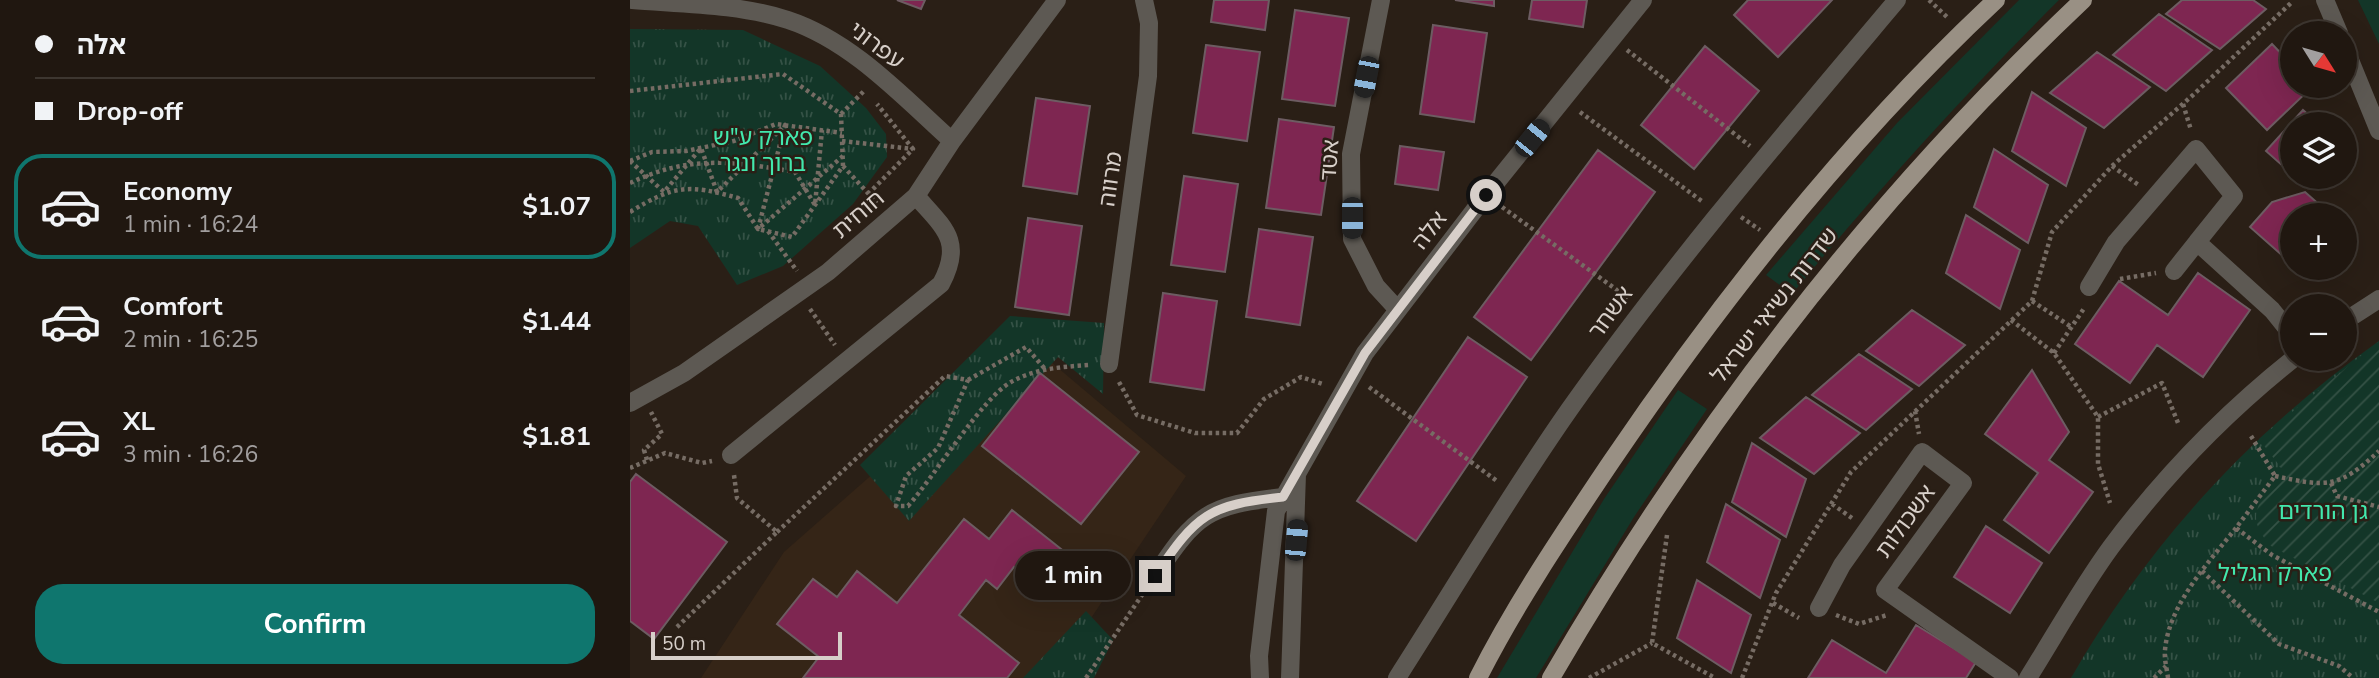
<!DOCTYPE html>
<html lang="en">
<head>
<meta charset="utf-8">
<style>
	body { margin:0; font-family:"Nunito Sans","Noto Sans Hebrew",sans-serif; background:#282019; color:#f1f3f6; height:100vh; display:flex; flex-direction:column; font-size:26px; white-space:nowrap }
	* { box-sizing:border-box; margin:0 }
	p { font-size:23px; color:#a29f9f }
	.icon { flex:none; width:38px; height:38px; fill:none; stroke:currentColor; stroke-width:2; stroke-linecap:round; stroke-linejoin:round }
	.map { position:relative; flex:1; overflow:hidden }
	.panel { display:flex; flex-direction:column; background:#201710; width:630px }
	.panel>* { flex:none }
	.hud { display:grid; align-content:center; height:154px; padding:0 35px; background:#201710 }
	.needle { width:46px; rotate:127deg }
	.controls { position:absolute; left:1650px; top:21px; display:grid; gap:14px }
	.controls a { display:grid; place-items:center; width:77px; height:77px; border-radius:50%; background:#201710; box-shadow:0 7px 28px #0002,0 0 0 2px #3d3630; font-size:35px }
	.scale { position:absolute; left:21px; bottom:18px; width:191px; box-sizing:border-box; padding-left:7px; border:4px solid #d7cfc9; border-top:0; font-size:19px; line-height:24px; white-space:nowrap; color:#d7cfc9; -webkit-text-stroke:5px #2a1f16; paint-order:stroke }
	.end { position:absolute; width:32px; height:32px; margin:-16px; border:9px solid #d7cfc9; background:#111; box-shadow:0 0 0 4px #111 }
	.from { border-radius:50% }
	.bubble { position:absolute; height:49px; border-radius:24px; background:#201710; box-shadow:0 7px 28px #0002,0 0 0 2px #3d3630; font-size:23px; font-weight:700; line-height:49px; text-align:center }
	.car { position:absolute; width:21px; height:42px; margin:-21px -10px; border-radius:9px; box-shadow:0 0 5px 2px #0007; background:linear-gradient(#222 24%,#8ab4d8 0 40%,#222 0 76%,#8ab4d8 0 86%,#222 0) }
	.hud b { display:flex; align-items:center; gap:24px; height:66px; font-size:26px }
	.hud b+b { border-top:2px solid #3d3630 }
	.hud i { width:18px; height:18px; background:#f1f3f6 }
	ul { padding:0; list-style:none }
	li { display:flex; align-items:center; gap:21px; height:105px; margin:0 14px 10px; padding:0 21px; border:4px solid transparent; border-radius:28px }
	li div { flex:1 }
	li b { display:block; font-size:26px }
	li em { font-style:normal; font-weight:700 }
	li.current { border-color:#0f766e }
	li>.icon { width:63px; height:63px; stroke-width:1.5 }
	.cta { display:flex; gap:14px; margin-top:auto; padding:14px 35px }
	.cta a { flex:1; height:80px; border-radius:28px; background:#0f766e; color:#fff; font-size:28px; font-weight:700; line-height:80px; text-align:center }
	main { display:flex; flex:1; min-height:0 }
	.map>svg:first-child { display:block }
</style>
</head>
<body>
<main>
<section class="panel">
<div class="hud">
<b><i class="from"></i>אלה</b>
<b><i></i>Drop-off</b>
</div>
<ul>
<li class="current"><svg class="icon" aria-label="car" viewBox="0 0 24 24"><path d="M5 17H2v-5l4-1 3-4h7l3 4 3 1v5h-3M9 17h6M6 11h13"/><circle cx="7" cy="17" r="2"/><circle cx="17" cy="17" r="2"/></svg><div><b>Economy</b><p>1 min · 16:24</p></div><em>$1.07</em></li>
<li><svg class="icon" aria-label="car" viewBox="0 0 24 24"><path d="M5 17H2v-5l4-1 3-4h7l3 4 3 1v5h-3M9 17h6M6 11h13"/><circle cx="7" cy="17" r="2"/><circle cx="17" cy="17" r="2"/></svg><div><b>Comfort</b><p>2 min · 16:25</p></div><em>$1.44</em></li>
<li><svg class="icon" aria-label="car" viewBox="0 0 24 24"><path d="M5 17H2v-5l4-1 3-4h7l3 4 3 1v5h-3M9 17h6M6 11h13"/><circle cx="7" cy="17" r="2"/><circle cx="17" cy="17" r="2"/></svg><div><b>XL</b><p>3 min · 16:26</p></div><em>$1.81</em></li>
</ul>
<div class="cta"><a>Confirm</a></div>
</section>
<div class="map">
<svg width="1749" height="678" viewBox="0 0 1749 678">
	<defs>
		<pattern id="park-tufts" width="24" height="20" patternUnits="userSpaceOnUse" patternTransform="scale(1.75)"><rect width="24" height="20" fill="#133628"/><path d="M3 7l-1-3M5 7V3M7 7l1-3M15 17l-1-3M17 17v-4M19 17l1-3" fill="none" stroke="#355246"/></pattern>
		<pattern id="garden-furrows" width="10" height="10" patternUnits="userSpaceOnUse" patternTransform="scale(1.75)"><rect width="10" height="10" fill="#133628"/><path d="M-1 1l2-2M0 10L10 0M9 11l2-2" fill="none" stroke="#355246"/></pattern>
	</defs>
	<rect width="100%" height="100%" fill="#2a1f16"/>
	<path fill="#352517" d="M 395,340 L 556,476 L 421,678 L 71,678 L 154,552 Z"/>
	<path fill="#133628" d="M 1389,0 L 1429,0 C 1335,94 1246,192 1162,294 L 1136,275 L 1267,123 Z
		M 1728,0 L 1749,0 L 1749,44 Z
		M 1048,390 L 1077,409 L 1004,517 L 906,678 L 867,678 L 974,499 Z"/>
	<path fill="url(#park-tufts)" d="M 0,29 L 113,30 L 190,66 L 236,108 L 256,134 L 257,157 L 223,204 L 153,266 L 107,285 L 68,226 L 40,221 L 0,248 Z
		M 380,316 L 474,323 L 473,394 L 428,357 L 279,521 L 230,465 Z
		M 1749,341 L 1749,678 L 1441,678 C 1518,544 1623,430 1749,341 Z
		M 456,611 L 483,640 L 464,678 L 393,678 Z"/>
	<path fill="url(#garden-furrows)" d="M 1749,341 L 1749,603 L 1641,546 C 1610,513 1634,500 1652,469 L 1629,439 Z"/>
	<path fill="#7e2651" stroke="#6d5c62" stroke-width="2" d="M 267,0 L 295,0 L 291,9 Z
		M 584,0 L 639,0 L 635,30 L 581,22 Z
		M 825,0 L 864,0 L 864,6 Z
		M 902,0 L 957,0 L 953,27 L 899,19 Z
		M 1118,0 L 1202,0 L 1148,57 L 1104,15 Z
		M 1552,0 L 1623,0 L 1636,9 L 1590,49 L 1536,14 Z
		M 665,10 L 719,18 L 705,106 L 652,99 Z
		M 1529,14 L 1582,50 L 1536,91 L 1483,55 Z
		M 803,25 L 857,33 L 844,122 L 790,114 Z
		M 1642,44 L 1662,65 L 1662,86 L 1683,86 L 1637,130 L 1596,88 Z
		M 576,45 L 630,52 L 617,141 L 563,133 Z
		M 1075,46 L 1129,91 L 1064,169 L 1011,125 Z
		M 1467,52 L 1520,87 L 1474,128 L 1420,93 Z
		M 1402,92 L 1456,128 L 1436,186 L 1382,151 Z
		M 406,98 L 460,106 L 447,194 L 393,186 Z
		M 1673,110 L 1689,124 L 1662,124 L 1662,174 L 1636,151 Z
		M 649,119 L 704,127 L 691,215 L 636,208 Z
		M 770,146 L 814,152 L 808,190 L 765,184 Z
		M 1364,149 L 1418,185 L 1398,243 L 1344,207 Z
		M 968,150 L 1025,192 L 901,360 L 844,317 Z
		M 554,176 L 608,184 L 595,272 L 541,265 Z
		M 1665,177 L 1688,177 L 1678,188 Z
		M 1675,192 L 1701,215 L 1662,215 L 1662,264 L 1620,227 L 1642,202 Z
		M 1336,215 L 1390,250 L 1370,309 L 1316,273 Z
		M 398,218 L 452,226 L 439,315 L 385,307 Z
		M 629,229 L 683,237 L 670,325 L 616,317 Z
		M 1568,273 L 1620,310 L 1573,377 L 1527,345 L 1500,383 L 1445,344 L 1489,281 L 1538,315 Z
		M 533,293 L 587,301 L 574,390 L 520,382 Z
		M 1282,310 L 1335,345 L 1289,386 L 1236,351 Z
		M 838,337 L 897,377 L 786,541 L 727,501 Z
		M 1229,354 L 1282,389 L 1236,430 L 1182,395 Z
		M 1402,370 L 1439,432 L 1419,460 L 1463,492 L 1419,553 L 1374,520 L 1408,473 L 1355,434 Z
		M 410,373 L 509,452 L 451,524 L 352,446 Z
		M 1176,397 L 1230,433 L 1184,474 L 1130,438 Z
		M 1122,443 L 1176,479 L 1156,537 L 1102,502 Z
		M 6,474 L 97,542 L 24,639 L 0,621 L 0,482 Z
		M 1096,504 L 1150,540 L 1130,598 L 1077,562 Z
		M 382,510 L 441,557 L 415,591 L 384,567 L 367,589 L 356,580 L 329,615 L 389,663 L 377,678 L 173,678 L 189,657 L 147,624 L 183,579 L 207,597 L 227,571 L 267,603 L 334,519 L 359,539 Z
		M 1356,526 L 1412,563 L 1380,613 L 1324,577 Z
		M 1067,580 L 1121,615 L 1101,673 L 1047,638 Z
		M 1286,625 L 1346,662 L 1336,678 L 1178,678 L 1202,640 L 1256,673 Z"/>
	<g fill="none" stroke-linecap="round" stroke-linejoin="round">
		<path stroke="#766c64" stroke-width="4.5" stroke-dasharray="3.5 3.5" stroke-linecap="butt" d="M 1299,0 L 1319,19
			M 997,50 L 1120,146
			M 0,91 L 153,74 L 211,114 L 213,166
			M 1553,104 L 1561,130
			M 950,112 L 1073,202
			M 211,114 L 235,90
			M 212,141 L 283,149
			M 0,161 L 34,192 L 71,148 L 87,192 L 155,125 L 128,229 L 213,156
			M 0,161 L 22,152 L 56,151 L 104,141 L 146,124 L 212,133
			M 1482,166 L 1510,186
			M 0,183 C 59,155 102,161 165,172 L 185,205 L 192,130
			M 238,194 L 283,149 L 247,104
			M 872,207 L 998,298
			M 0,212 C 44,185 58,184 108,198 L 128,229 L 162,237 L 213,166 L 247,203
			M 1111,217 L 1130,230
			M 138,231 L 167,271
			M 1490,279 L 1526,273
			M 1402,301 L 1443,328
			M 180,309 L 205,345
			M 1381,320 L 1424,353 L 1468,417 L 1468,464 L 1480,503
			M 1424,353 L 1455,307
			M 338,380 L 396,347 L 415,369
			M 489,382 L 507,415 L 565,433 L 607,433 L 634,399 L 671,377 L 693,384
			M 739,387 L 867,481
			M 1285,411 L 1289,434
			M 1468,417 L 1532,383 L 1548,423
			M 1621,436 L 1645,476 L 1606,528 L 1642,555 L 1749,612
			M 17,460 L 14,450 L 32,434 L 21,412
			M 0,468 L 35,453 L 72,463 L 82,461
			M 1645,476 C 1697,487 1708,489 1749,451
			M 1701,483 L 1707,496 L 1749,507
			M 1202,504 L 1222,518
			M 147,532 L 315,376 L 338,380 L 308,448 L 276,476 L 266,506 L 278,506 C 304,477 352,398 381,382 C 406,368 432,367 459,365
			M 1037,535 L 1022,643 L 1085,678
			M 1572,571 L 1649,644 L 1709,666 L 1723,678
			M 1143,603 L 1169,618
			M 1206,615 L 1229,624 L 1257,615
			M 47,627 L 147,532 L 107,498 L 104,475
			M 456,678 L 514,592
			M 959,678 L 1022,643
			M 1112,678 L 1146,593 L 1221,472 L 1402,301 L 1422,232 L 1482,166 L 1563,95 L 1662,2
			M 1524,678 L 1536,666
			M 1538,678 C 1537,669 1534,659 1535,650 C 1539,604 1579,562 1606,528"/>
		<path stroke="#5d5953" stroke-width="18" d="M 2,0 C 53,4 109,4 158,20 C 222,41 273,97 322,141
			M 751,0 L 721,154 L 722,239 L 746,286 L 768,310
			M 1695,0 L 1709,33
			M 1715,48 L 1749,131
			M 1544,271 L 1567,242
			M 1459,287 L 1486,242 L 1566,149 L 1604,196 L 1567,242 L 1642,310 L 1662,335
			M 1715,321 L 1749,299
			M 479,364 L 518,76 L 519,23 L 514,0
			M 0,403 L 54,373 L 198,272 L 286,196 L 322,141 L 427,0
			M 101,455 L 311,284 C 334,241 314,228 286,196
			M 525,576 C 566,514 578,505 653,497
			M 1189,608 L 1212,565 L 1292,452 L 1333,483 L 1255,590 L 1380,678
			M 630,678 L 629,656 L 646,511 L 735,353 L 856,195 L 1013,0
			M 660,678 L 667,474
			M 767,678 C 824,589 878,497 939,410 C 1040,267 1154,134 1267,0
			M 1398,678 C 1425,635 1451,588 1481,547 C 1534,476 1594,414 1663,359"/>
		<path stroke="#999084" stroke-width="18" d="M 848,678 C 886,603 934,532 981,462 C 1093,297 1219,137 1366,0
			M 921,678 C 1066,428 1243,198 1453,0"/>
	</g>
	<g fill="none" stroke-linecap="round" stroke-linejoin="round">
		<path stroke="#d7cfc9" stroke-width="9" d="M 525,576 C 567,514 578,505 653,497 L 735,353 L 856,195"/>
	</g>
	<g text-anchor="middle" stroke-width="5" stroke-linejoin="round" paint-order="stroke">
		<g font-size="23" fill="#d7cfc9" stroke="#2a1f16">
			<text transform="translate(247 45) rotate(37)" y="8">עפרוני</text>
			<text transform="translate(699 160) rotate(-86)" y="8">אטד</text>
			<text transform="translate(480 179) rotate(-82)" y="8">מרווה</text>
			<text transform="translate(228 214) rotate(-41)" y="8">חוחית</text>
			<text transform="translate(799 230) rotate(-53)" y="8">אלה</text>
			<text transform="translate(1144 305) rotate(-52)" y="8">שדרות נשיאי ישראל</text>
			<text transform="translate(980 312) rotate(-54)" y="8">אשחר</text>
			<text transform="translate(1275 521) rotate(-54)" y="8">אשכולות</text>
		</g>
		<g font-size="23" fill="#42e8ad" stroke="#2a1f16">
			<text x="133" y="145">פארק ע"ש<tspan x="133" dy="26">ברוך ונגר</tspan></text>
			<text x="1693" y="519">גן הורדים</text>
			<text x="1645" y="581">פארק הגליל</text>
		</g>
	</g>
</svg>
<div class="controls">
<a><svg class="needle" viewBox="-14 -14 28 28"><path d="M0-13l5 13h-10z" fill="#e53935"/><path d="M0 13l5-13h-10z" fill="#a29f9f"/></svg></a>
<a><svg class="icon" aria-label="layers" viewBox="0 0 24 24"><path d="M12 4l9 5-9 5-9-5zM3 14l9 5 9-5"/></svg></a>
<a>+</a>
<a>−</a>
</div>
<div class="scale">50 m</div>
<i class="end from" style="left:856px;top:195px"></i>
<i class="end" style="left:525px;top:576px"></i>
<div class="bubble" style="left:385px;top:551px;width:116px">1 min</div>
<i class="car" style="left:736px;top:77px;rotate:191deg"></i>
<i class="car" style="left:902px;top:138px;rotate:39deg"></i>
<i class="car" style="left:722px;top:218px;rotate:180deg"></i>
<i class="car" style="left:666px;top:540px;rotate:5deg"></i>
</div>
</main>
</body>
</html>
